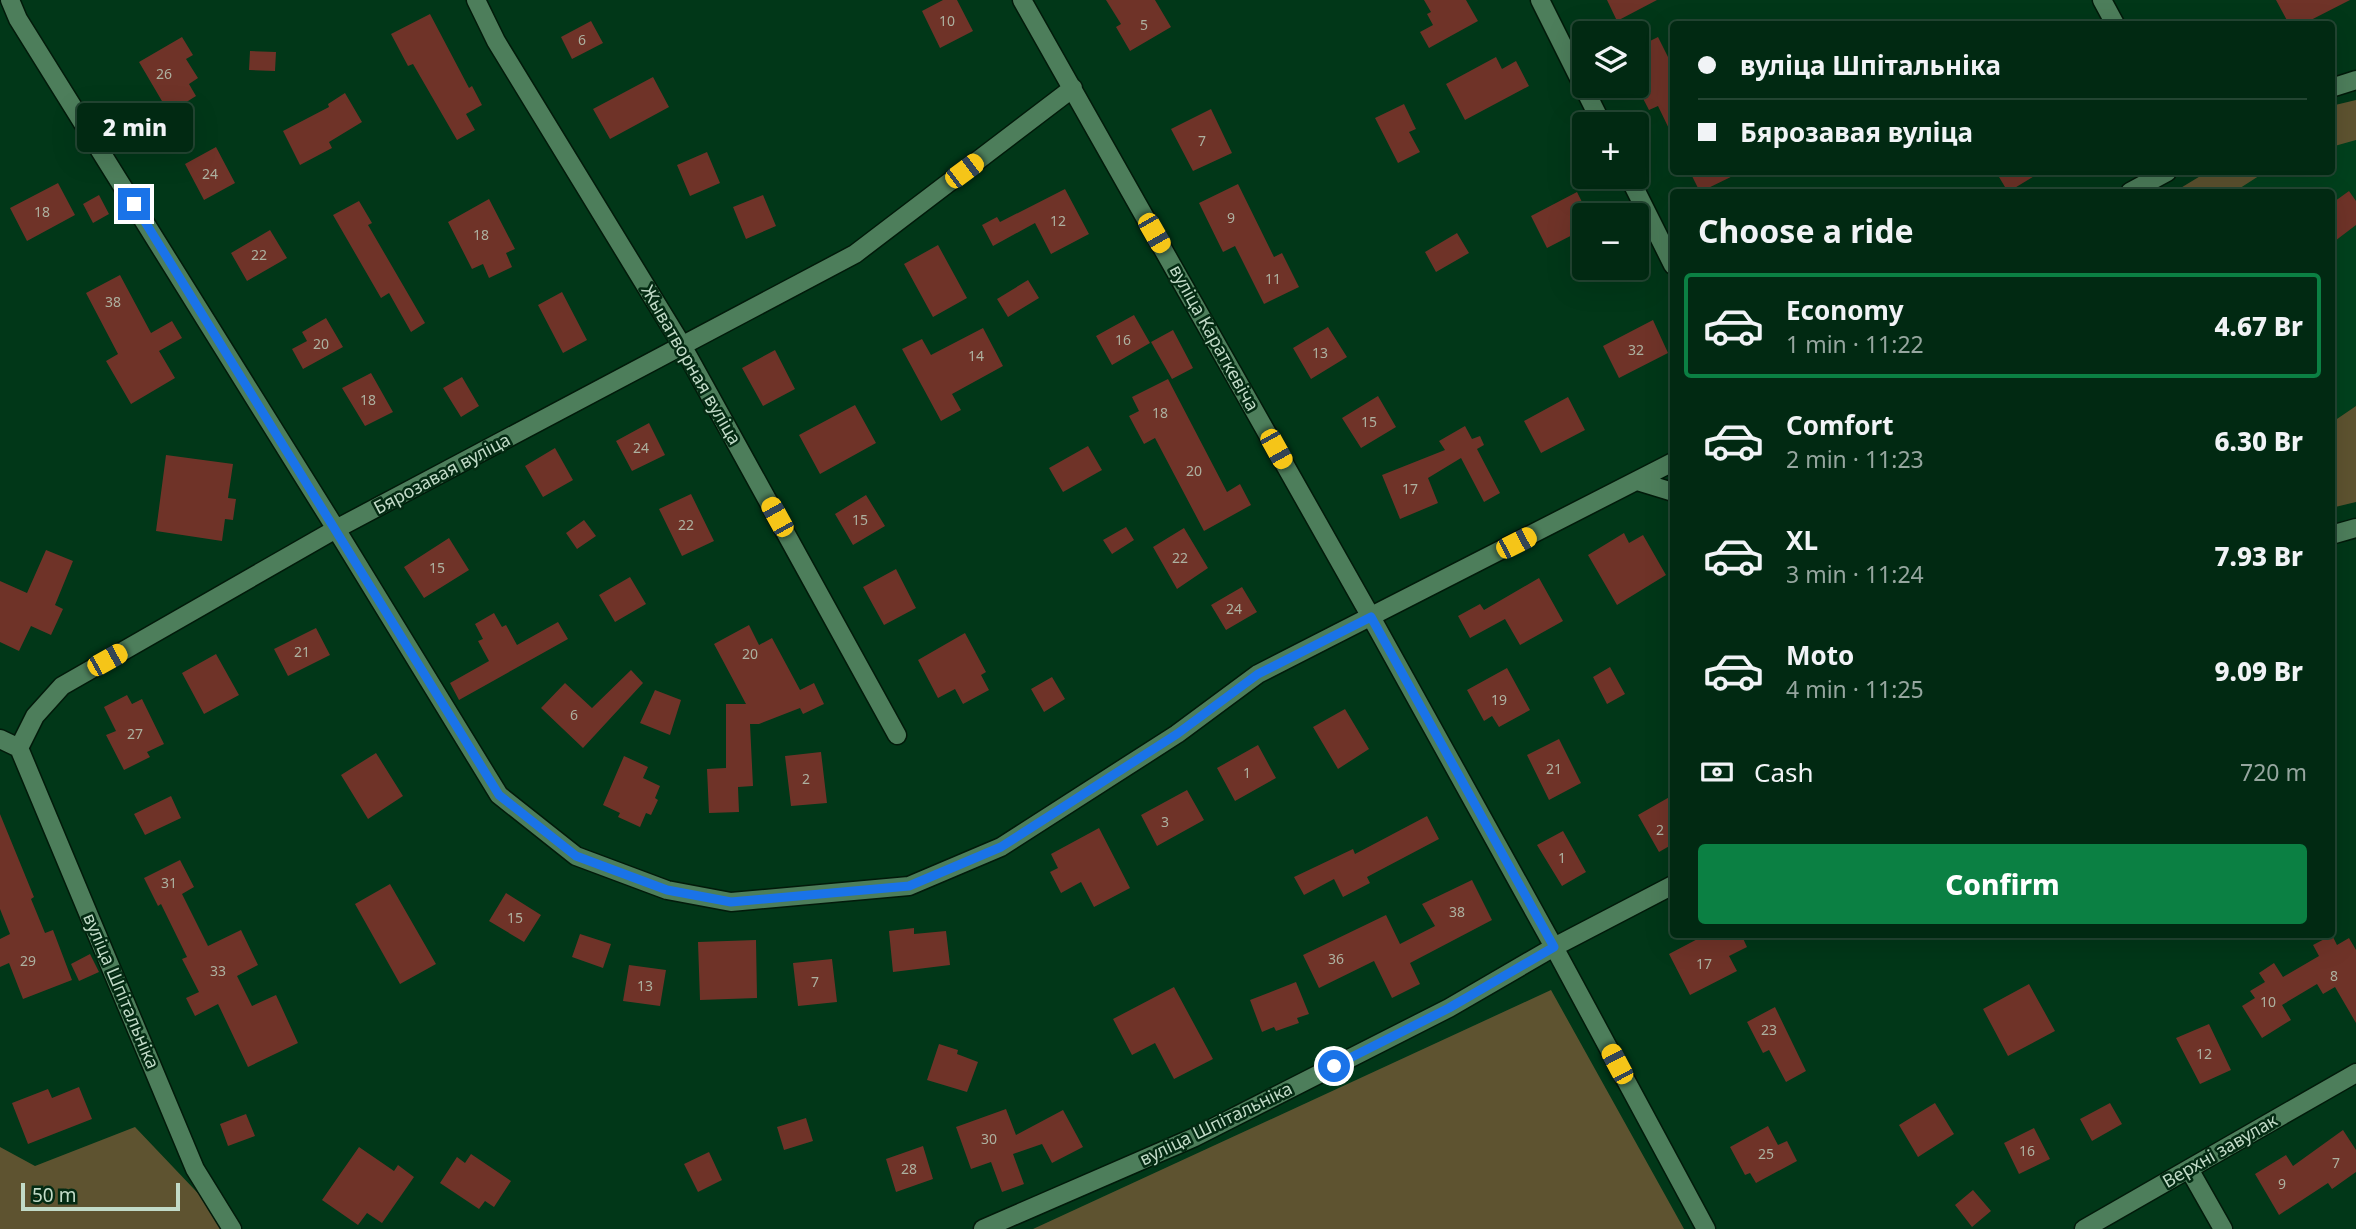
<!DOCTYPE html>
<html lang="en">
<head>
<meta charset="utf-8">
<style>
	body { margin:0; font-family:"Noto Sans",sans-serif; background:#0f3520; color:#f1f3f6; height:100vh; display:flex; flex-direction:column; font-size:26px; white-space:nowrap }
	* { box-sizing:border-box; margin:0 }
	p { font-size:23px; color:#96a69f }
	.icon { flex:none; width:38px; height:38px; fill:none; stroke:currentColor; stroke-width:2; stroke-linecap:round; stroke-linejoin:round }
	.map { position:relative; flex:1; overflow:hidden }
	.details { position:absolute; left:1670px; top:189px; width:665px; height:749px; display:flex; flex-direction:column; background:#012912; border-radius:7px; box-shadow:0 7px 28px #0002,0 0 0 2px #234532 }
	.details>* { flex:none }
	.guide { position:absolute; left:1670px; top:21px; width:665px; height:154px; border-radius:7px; box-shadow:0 7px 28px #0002,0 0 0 2px #234532; display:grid; align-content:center; height:154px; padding:0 28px; background:#012912 }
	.fabs { position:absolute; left:1572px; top:21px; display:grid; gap:14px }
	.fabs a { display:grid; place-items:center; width:77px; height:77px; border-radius:7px; background:#012912; box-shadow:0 7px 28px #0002,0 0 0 2px #234532; font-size:35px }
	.scale { position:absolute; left:21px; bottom:18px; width:159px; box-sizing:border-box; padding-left:7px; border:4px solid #c2dbc8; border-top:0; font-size:19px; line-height:24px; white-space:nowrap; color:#c2dbc8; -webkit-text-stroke:5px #042b13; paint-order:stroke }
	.end { position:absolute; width:32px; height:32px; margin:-16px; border:9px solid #1a73e8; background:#fff; box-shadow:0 0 0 4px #fff }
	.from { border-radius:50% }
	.bubble { position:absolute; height:49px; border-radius:7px; background:#012912; box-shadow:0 7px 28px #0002,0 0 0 2px #234532; font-size:23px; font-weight:800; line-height:49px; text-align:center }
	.car { position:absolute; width:21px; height:42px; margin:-21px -10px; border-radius:9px; box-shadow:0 0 5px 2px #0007; background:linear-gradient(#f5c518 24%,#345 0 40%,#f5c518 0 76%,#345 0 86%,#f5c518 0) }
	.guide b { display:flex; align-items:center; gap:24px; height:66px; font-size:26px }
	.guide b+b { border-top:2px solid #234532 }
	.guide i { width:18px; height:18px; background:#f1f3f6 }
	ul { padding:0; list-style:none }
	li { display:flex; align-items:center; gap:21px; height:105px; margin:0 14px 10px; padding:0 14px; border:4px solid transparent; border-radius:7px }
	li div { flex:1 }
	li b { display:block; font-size:26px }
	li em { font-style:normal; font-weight:800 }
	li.on { border-color:#0b8043 }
	li>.icon { width:63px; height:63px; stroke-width:1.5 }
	h2 { padding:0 28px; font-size:32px; line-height:84px }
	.pay { display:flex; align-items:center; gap:18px; height:77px; padding:0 28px; font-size:26px }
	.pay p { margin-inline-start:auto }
	.cta { display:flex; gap:14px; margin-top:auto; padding:14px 28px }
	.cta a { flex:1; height:80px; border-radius:7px; background:#0b8043; color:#fff; font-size:28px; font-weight:800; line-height:80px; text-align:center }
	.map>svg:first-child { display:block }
</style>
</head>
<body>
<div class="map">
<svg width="2356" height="1229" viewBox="0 0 2356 1229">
	<rect width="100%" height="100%" fill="#013718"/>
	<path fill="#00411d" d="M 2356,130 L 2356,406 L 2331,423 L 2331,192 L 2210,192 L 2243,172 L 2331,172 L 2331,134 Z"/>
	<path fill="#5e5330" d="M 2356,100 L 2356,140 L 2331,147 L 2331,106 Z
		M 2207,172 L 2265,172 L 2234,192 L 2174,192 Z
		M 2356,406 L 2356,502 L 2331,508 L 2331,423 Z
		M 1551,990 L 1684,1229 L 1033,1229 Z
		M 135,1127 L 232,1229 L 0,1229 L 0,1147 L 35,1166 Z"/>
	<path fill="#6f3328" d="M 943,0 L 957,0 L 973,31 L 940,48 L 922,11 Z
		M 1106,0 L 1155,0 L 1171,27 L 1130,51 L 1116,27 L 1121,24 Z
		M 1424,0 L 1466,0 L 1478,21 L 1429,48 L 1420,32 L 1433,25 L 1427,14 L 1431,12 Z
		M 1607,0 L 1657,0 L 1617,21 Z
		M 2276,0 L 2350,0 L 2303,24 L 2289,24 Z
		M 430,14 L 469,88 L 472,86 L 482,105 L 466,114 L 475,130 L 457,140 L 413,64 L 408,66 L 391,34 Z
		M 591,21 L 603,43 L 572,59 L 561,37 Z
		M 182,37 L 193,55 L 186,59 L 198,78 L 189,84 L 196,96 L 169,113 L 139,62 Z
		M 1658,37 L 1673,67 L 1673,137 L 1658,106 L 1649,110 L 1636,85 L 1636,48 Z
		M 250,51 L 276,52 L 275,71 L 249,70 Z
		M 1496,57 L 1502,69 L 1516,61 L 1529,86 L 1465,120 L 1446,84 Z
		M 653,77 L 669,107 L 610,139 L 593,109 Z
		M 345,93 L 362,122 L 329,142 L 332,148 L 300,165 L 283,131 L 329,107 L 328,104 Z
		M 1404,104 L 1416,129 L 1409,132 L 1420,152 L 1398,163 L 1375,118 Z
		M 1211,109 L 1232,153 L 1193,171 L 1171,129 Z
		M 216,147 L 235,183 L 204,200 L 185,164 Z
		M 707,152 L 720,183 L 690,196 L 677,165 Z
		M 1690,172 L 1741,172 L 1700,192 Z
		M 1996,172 L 2041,172 L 2008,192 Z
		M 58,183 L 75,215 L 27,241 L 10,208 Z
		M 1238,184 L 1274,257 L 1282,253 L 1299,287 L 1264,304 L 1235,246 L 1223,252 L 1199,203 Z
		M 1065,189 L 1089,234 L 1051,254 L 1035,223 L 993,246 L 982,225 L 997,217 L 1000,222 Z
		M 2349,191 L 2356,201 L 2356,225 L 2331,244 L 2331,204 Z
		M 1577,192 L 1584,206 L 1584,229 L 1547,248 L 1531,216 Z
		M 99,195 L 109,214 L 93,223 L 83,204 Z
		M 763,195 L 776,226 L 746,239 L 733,207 Z
		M 489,199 L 515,249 L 506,253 L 512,267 L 489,278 L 483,264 L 472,269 L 448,222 Z
		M 359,201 L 372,223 L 368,225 L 425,323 L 411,332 L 389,293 L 381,298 L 333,215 Z
		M 270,230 L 287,258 L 247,281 L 231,253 Z
		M 1457,233 L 1469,253 L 1436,272 L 1425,252 Z
		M 938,245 L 967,298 L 933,317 L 904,264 Z
		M 120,275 L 151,333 L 172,321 L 182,338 L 159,351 L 175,378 L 131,404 L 106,361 L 118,354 L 86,293 Z
		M 1028,280 L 1039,298 L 1008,317 L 997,299 Z
		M 562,292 L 587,340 L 563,353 L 538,305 Z
		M 1134,315 L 1150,343 L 1112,365 L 1096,336 Z
		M 326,318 L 343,347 L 303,369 L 292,349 L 307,341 L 302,332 Z
		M 1653,320 L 1668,353 L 1619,378 L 1603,346 Z
		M 1328,327 L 1347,357 L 1311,379 L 1293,348 Z
		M 983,328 L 1003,366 L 952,394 L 961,410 L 941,421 L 902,349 L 922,339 L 931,355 Z
		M 1173,330 L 1193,368 L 1172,379 L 1151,342 Z
		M 775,350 L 795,389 L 763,406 L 742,368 Z
		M 371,373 L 393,412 L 365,426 L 342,388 Z
		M 462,377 L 479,406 L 461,417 L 443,388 Z
		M 1168,379 L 1227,492 L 1240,484 L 1251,505 L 1204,531 L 1155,438 L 1144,444 L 1129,416 L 1139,411 L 1132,397 Z
		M 1378,396 L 1396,427 L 1361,448 L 1342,418 Z
		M 1568,397 L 1585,430 L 1541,453 L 1524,421 Z
		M 855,405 L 876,443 L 820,474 L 799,435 Z
		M 649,423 L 665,455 L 632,471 L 616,441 Z
		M 1465,426 L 1472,439 L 1480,436 L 1484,445 L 1477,449 L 1500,493 L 1484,502 L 1461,458 L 1428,478 L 1438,503 L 1400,519 L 1382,475 L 1445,450 L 1439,441 Z
		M 1088,446 L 1102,470 L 1063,492 L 1049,468 Z
		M 555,448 L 573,480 L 543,497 L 525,466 Z
		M 166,455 L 233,464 L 228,498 L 236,499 L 233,520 L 225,519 L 222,541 L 156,531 Z
		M 691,494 L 714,541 L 682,556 L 659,509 Z
		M 866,495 L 885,526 L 853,545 L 835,514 Z
		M 584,520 L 596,536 L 577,549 L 566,533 Z
		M 1126,527 L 1134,540 L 1112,554 L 1103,540 Z
		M 1184,528 L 1208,568 L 1177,589 L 1153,547 Z
		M 1624,533 L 1629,543 L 1643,535 L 1666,575 L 1617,605 L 1588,555 Z
		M 449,538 L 469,570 L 424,598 L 404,567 Z
		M 46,550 L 73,561 L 55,605 L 63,609 L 51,635 L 31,626 L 19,651 L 0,642 L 0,581 L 27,593 Z
		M 896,569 L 916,608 L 884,625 L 863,587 Z
		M 630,577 L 646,604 L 615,622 L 599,595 Z
		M 1539,578 L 1563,621 L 1520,645 L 1505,619 L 1470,638 L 1458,616 L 1480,604 L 1484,610 Z
		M 1242,587 L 1257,612 L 1226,630 L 1211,605 Z
		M 494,613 L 502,627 L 506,625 L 517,645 L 558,622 L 568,639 L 459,700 L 450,683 L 489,661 L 478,641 L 483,639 L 475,624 Z
		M 749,625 L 759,645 L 772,638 L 800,690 L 814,683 L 824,704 L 803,714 L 800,708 L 759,724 L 750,724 L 753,786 L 738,787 L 739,812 L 709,813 L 707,769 L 726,768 L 726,704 L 746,704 L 714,644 Z
		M 316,628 L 330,655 L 288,676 L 274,649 Z
		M 965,633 L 986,672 L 981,675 L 989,690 L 963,704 L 955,689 L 938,698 L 918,660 Z
		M 216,654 L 239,695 L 204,714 L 182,673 Z
		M 1610,667 L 1625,694 L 1607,704 L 1593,677 Z
		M 1507,668 L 1530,710 L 1499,727 L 1492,716 L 1484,721 L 1467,690 Z
		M 631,670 L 643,683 L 583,748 L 541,708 L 565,683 L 592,708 Z
		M 1052,677 L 1065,699 L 1044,712 L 1031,689 Z
		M 655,690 L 681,700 L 670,735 L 640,723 Z
		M 127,695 L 132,704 L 142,699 L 164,744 L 147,752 L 150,757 L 124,770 L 106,735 L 116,731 L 104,707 Z
		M 1345,709 L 1369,749 L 1338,769 L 1313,727 Z
		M 1559,739 L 1581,783 L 1549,800 L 1527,755 Z
		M 1258,745 L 1276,778 L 1235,801 L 1217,768 Z
		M 821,752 L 827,803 L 791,806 L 785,756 Z
		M 376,753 L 403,796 L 368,819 L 341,775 Z
		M 624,756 L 648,767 L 643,778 L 660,786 L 655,798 L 658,800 L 651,815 L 646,813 L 640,827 L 618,817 L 620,813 L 603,805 Z
		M 1187,790 L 1204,820 L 1157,846 L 1141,815 Z
		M 1673,795 L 1673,844 L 1659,852 L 1638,815 Z
		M 171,796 L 181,818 L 145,835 L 134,814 Z
		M 0,814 L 34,897 L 31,899 L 45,933 L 53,930 L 72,980 L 23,999 L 9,963 L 0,967 L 0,939 L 10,934 L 0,909 Z
		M 1427,816 L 1439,839 L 1367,877 L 1370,883 L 1343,897 L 1334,879 L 1304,895 L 1294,877 L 1353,849 L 1355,854 Z
		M 1099,828 L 1130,888 L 1094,907 L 1081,882 L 1061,893 L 1050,872 L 1058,868 L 1051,854 Z
		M 1563,831 L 1586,872 L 1562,886 L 1537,845 Z
		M 180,860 L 194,887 L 182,894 L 208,946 L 241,930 L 258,965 L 237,976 L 252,1006 L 276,995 L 298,1043 L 248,1067 L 218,1004 L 195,1016 L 186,998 L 199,992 L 182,959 L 187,957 L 161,904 L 158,906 L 144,878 Z
		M 1472,880 L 1492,920 L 1410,963 L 1420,984 L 1392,998 L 1374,961 L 1319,988 L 1303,955 L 1386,915 L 1400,944 L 1435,926 L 1422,904 Z
		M 390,884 L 436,964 L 400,984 L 355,904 Z
		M 506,893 L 541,915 L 524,942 L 489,921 Z
		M 914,928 L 914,934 L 946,931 L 950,965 L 893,972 L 889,931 Z
		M 580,934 L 611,944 L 603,968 L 572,957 Z
		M 1707,934 L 1741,934 L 1747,947 L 1729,956 L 1737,971 L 1690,995 L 1669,954 Z
		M 2332,935 L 2337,945 L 2349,938 L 2356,950 L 2356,1023 L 2335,987 L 2323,994 L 2317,984 L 2282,1005 L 2291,1020 L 2262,1038 L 2242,1006 L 2255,998 L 2250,991 L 2265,982 L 2259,973 L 2274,963 L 2283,977 L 2319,956 L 2313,945 Z
		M 756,940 L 757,998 L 700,1000 L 698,942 Z
		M 90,954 L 99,972 L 79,981 L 71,964 Z
		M 832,959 L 837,1002 L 798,1006 L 793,963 Z
		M 629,965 L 666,970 L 660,1006 L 623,1001 Z
		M 1296,982 L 1309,1014 L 1297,1018 L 1299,1023 L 1276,1031 L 1274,1027 L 1262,1032 L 1250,1000 Z
		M 2029,984 L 2055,1031 L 2008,1056 L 1983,1009 Z
		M 1174,987 L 1213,1059 L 1174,1079 L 1155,1043 L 1132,1055 L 1113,1019 Z
		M 1775,1007 L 1806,1071 L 1786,1082 L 1769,1050 L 1763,1053 L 1747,1022 Z
		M 2209,1024 L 2231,1070 L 2200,1084 L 2176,1038 Z
		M 939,1044 L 958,1050 L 957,1054 L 978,1062 L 967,1092 L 927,1080 Z
		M 79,1087 L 92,1119 L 28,1144 L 12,1103 L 48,1089 L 52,1098 Z
		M 1935,1103 L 1954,1134 L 1918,1157 L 1899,1125 Z
		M 2110,1103 L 2122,1124 L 2092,1141 L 2080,1119 Z
		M 1006,1109 L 1016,1135 L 1063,1110 L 1083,1147 L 1052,1163 L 1042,1144 L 1013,1154 L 1024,1184 L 1002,1192 L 991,1162 L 971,1169 L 956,1127 Z
		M 246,1114 L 255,1136 L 228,1146 L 220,1124 Z
		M 806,1118 L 813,1141 L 784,1150 L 777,1127 Z
		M 1768,1126 L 1778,1145 L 1787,1141 L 1797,1161 L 1756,1183 L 1750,1173 L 1745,1175 L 1730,1147 Z
		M 2034,1128 L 2050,1159 L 2019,1174 L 2004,1143 Z
		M 2343,1130 L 2356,1150 L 2356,1172 L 2332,1189 L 2328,1183 L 2279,1215 L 2255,1174 L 2286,1155 L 2293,1166 Z
		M 923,1146 L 933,1179 L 896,1192 L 886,1159 Z
		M 359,1147 L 394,1171 L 398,1165 L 414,1177 L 382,1223 L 367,1213 L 358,1225 L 322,1200 Z
		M 709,1152 L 722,1180 L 698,1192 L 684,1164 Z
		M 471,1154 L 511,1181 L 494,1207 L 485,1201 L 479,1209 L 440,1183 L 457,1157 L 465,1163 Z
		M 1973,1190 L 1991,1211 L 1972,1227 L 1955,1205 Z"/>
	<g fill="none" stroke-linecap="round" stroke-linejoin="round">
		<g stroke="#021a0a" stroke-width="21">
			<path id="minor" d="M 10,0 L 18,19 L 336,529 L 855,254 L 1073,88
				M 476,0 L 496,41 L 683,347 L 897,735
				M 1022,0 L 1371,617 L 1554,947 L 1706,1229
				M 1540,0 L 1602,124
				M 2102,0 L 2115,24
				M 2331,88 L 2356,80
				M 1629,177 L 1673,265
				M 2130,192 L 2167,172
				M 1637,481 L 1673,492
				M 2331,535 L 2356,528
				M 0,739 L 19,748
				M 19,748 L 35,716 L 62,686 L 336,529 L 499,795 L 576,856 L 667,890 L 731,902 L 909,886 L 1001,847 L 1177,734 L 1258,674 L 1673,462
				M 19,748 L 195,1169 L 232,1229
				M 2189,1169 L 2223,1229
				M 983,1229 L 1195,1137 L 1449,1008 L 1554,947 L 1673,885
				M 2084,1229 L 2356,1073"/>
		</g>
		<use href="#minor" stroke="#4d7e5b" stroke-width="18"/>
	</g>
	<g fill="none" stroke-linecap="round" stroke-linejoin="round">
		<path stroke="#1a73e8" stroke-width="9" d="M 134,204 L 499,795 L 576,856 L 667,890 L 731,902 L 909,886 L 1001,847 L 1177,734 L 1258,674 L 1371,617 L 1554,947 L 1449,1008 L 1334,1066"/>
	</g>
	<g text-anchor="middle" stroke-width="5" stroke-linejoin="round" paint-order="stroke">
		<g font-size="14" fill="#adb1a0">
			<text x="947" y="26">10</text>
			<text x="1144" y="30">5</text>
			<text x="582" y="45">6</text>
			<text x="164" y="79">26</text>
			<text x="1202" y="146">7</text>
			<text x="210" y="179">24</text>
			<text x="42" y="217">18</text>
			<text x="1231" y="223">9</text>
			<text x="1058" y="226">12</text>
			<text x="481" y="240">18</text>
			<text x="259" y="260">22</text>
			<text x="1273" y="284">11</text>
			<text x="113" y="307">38</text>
			<text x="1123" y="345">16</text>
			<text x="321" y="349">20</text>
			<text x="1636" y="355">32</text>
			<text x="1320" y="358">13</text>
			<text x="976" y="361">14</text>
			<text x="368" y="405">18</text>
			<text x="1160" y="418">18</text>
			<text x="1369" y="427">15</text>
			<text x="641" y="453">24</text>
			<text x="1194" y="476">20</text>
			<text x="1410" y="494">17</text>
			<text x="860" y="525">15</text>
			<text x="686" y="530">22</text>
			<text x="1180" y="563">22</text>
			<text x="437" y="573">15</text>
			<text x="1234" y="614">24</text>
			<text x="302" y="657">21</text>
			<text x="750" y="659">20</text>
			<text x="1499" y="705">19</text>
			<text x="574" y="720">6</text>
			<text x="135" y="739">27</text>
			<text x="1554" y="774">21</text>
			<text x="1247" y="778">1</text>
			<text x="806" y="784">2</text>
			<text x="1165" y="827">3</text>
			<text x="1660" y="835">2</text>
			<text x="1562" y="863">1</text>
			<text x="169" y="888">31</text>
			<text x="1457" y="917">38</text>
			<text x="515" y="923">15</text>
			<text x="1336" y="964">36</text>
			<text x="28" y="966">29</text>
			<text x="1704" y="969">17</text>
			<text x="218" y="976">33</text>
			<text x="2334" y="981">8</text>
			<text x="815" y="987">7</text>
			<text x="645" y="991">13</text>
			<text x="2268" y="1007">10</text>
			<text x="1769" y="1035">23</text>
			<text x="2204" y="1059">12</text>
			<text x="989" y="1144">30</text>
			<text x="2027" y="1156">16</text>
			<text x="1766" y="1159">25</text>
			<text x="2336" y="1168">7</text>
			<text x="909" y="1174">28</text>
			<text x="2282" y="1189">9</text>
		</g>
		<g font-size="18" fill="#c2dbc8" stroke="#042b13">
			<text transform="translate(1214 338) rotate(61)" y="6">вуліца Караткевіча</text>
			<text transform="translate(691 365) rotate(60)" y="6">Жыватворная вуліца</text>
			<text transform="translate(442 474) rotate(-28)" y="6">Бярозавая вуліца</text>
			<text transform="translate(121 991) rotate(67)" y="6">вуліца Шпітальніка</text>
			<text transform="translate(1216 1124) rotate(-26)" y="6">вуліца Шпітальніка</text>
			<text transform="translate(2220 1151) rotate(-30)" y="6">Верхні завулак</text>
		</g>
	</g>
</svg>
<div class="fabs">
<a><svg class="icon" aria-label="layers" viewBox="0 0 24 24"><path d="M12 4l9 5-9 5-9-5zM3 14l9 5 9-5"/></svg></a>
<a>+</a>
<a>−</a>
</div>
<div class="scale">50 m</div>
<i class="end from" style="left:1334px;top:1066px"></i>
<i class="end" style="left:134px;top:204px"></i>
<div class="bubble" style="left:77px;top:103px;width:116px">2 min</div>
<i class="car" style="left:964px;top:171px;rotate:53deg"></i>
<i class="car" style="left:1154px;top:233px;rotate:150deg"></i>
<i class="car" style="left:1276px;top:449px;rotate:151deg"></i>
<i class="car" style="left:777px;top:517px;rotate:331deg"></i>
<i class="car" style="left:1516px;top:543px;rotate:63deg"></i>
<i class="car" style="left:107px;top:660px;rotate:61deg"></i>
<i class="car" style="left:1617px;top:1064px;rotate:332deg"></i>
<div class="guide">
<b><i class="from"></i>вуліца Шпітальніка</b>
<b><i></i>Бярозавая вуліца</b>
</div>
<section class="details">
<h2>Choose a ride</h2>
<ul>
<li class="on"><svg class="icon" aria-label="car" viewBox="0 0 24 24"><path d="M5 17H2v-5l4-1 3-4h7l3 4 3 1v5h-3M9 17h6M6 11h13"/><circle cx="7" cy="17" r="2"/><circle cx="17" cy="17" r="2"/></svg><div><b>Economy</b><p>1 min · 11:22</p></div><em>4.67 Br</em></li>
<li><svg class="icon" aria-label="car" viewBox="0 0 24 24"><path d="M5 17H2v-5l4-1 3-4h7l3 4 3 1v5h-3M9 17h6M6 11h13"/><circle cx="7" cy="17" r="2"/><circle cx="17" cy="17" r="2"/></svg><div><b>Comfort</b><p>2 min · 11:23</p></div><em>6.30 Br</em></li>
<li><svg class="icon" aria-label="car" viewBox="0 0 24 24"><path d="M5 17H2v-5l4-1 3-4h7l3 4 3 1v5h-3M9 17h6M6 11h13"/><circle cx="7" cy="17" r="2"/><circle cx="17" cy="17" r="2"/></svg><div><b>XL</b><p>3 min · 11:24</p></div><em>7.93 Br</em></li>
<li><svg class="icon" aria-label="car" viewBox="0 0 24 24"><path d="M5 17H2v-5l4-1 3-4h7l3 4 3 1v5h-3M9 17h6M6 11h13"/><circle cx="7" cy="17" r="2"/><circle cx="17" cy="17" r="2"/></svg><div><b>Moto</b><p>4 min · 11:25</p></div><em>9.09 Br</em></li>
</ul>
<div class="pay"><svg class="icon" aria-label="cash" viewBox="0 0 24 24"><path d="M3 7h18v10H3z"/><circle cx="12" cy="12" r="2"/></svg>Cash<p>720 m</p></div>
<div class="cta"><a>Confirm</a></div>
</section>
</div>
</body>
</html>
